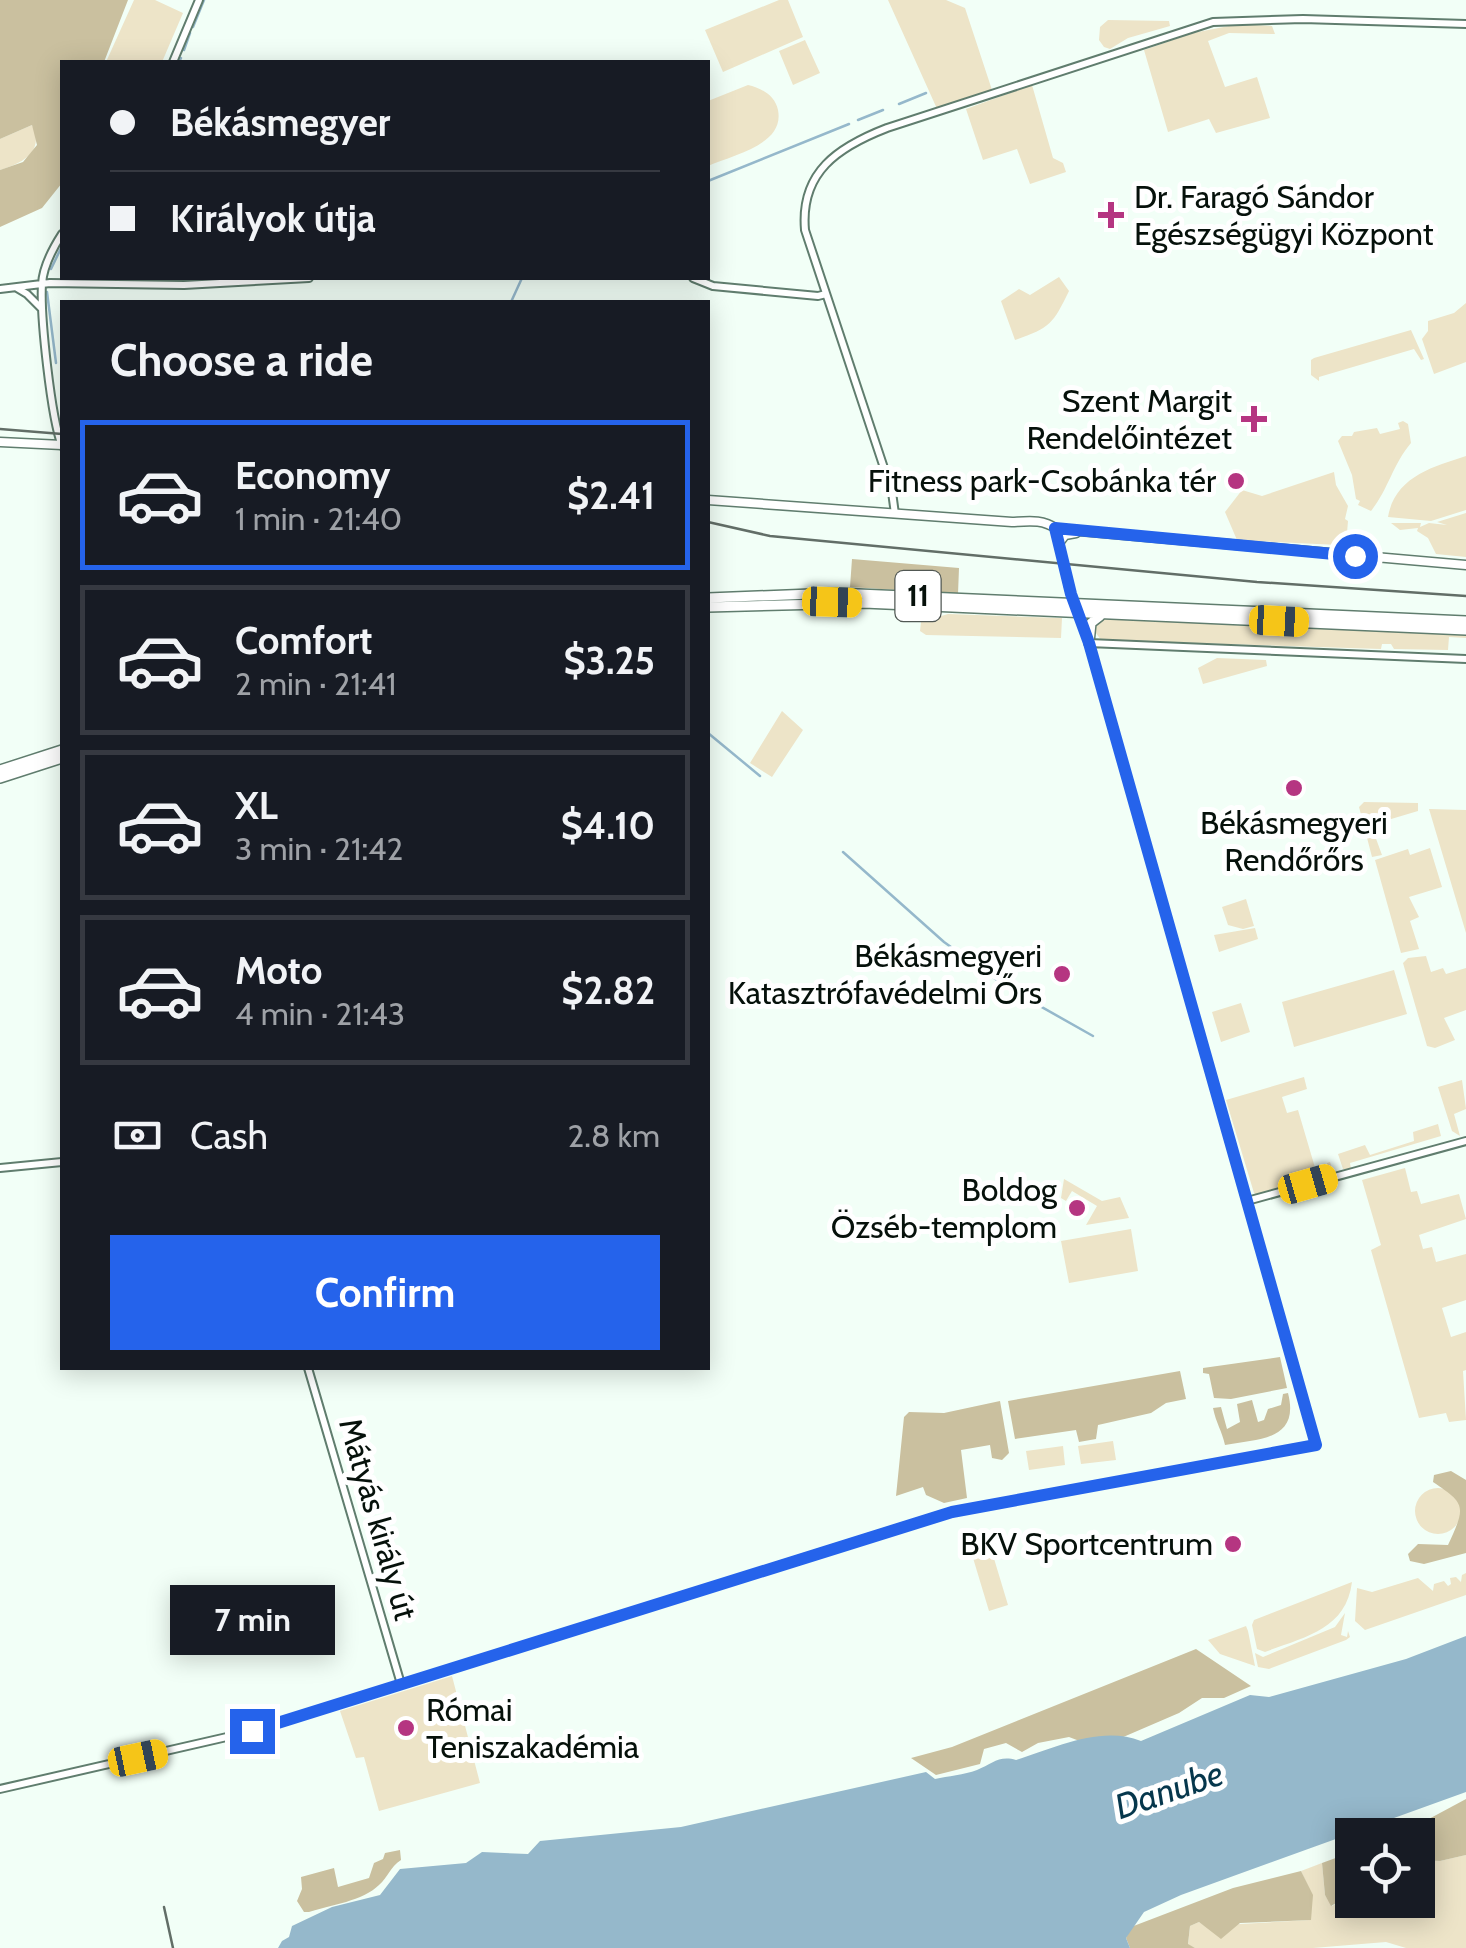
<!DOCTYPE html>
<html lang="en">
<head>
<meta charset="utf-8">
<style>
	body { margin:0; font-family:Cabin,sans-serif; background:#20242c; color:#f1f3f6; height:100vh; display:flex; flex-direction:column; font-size:38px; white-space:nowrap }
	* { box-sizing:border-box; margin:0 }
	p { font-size:32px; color:#9ea1a6 }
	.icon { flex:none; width:55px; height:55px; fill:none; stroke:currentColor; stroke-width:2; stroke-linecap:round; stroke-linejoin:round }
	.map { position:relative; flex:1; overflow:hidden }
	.sheet { position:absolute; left:60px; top:300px; width:650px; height:1070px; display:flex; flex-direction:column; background:#171b24; border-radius:0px; box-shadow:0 5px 25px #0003 }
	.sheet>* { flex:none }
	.top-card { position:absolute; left:60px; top:60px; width:650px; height:220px; border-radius:0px; box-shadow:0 5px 25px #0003; display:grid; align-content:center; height:220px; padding:0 50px; background:#171b24 }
	.controls { position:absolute; left:1335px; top:1818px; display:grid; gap:20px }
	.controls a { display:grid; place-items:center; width:100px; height:100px; border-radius:0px; background:#171b24; box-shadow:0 5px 25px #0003; font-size:50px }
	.end { position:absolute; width:45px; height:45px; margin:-22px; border:12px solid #2563eb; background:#fff; box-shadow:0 0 0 5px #fff }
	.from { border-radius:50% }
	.bubble { position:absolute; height:70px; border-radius:0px; background:#171b24; box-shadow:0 5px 25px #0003; font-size:32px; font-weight:800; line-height:70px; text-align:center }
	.car { position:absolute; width:30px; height:60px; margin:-30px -15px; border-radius:12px; box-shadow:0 0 8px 2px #0007; background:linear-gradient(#f5c518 24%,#345 0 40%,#f5c518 0 76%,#345 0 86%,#f5c518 0) }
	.top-card b { display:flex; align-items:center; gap:35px; height:95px; font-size:38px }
	.top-card b+b { border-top:2px solid #363941 }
	.top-card i { width:25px; height:25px; background:#f1f3f6 }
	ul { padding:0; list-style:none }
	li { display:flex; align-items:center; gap:30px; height:150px; margin:0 20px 15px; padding:0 30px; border:5px solid #363941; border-radius:0px }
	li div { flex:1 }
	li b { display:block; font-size:38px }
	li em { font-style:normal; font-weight:800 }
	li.current { border-color:#2563eb }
	li>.icon { width:90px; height:90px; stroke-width:1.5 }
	h2 { padding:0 50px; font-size:45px; line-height:120px }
	.pay { display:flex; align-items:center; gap:25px; height:110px; padding:0 50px; font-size:38px }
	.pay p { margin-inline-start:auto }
	.cta { display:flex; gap:20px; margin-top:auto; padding:20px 50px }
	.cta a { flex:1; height:115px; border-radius:0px; background:#2563eb; color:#fff; font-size:40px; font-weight:800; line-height:115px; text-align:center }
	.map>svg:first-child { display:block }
</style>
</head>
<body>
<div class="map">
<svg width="1466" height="1948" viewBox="0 0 1466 1948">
	<rect width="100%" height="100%" fill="#f2fff7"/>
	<path fill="#ede4c8" d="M 134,0 L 155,0 L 183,13 L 162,62 L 106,62 Z
		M 779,0 L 788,0 L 803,37 L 723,72 L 705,30 Z
		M 888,0 L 946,0 L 965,8 L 992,90 L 988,95 L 938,111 Z
		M 1108,20 L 1169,21 L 1170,26 L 1128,38 L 1110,49 L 1104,47 L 1099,40 L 1100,27 Z
		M 1239,24 L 1272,26 L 1275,34 L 1229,33 L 1208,41 L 1225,87 L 1257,77 L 1270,118 L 1216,133 L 1209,119 L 1168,132 L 1144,50 L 1193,33 Z
		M 805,40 L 820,73 L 793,85 L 779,51 Z
		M 748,85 C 761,88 775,95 778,110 C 785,145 732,155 708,166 L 708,101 Z
		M 1032,85 L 1053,158 L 1063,163 L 1066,172 L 1030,184 L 1017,149 L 983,160 L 966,109 Z
		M 32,125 C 45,151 23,163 0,170 L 0,139 Z
		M 1059,277 L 1069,291 C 1053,324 1050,328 1015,340 L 1001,301 L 1019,289 L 1030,295 Z
		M 1466,303 L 1466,362 L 1434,374 L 1422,339 L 1428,331 L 1428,321 L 1454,313 Z
		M 1411,330 L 1424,359 L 1421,360 L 1414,349 L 1319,377 L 1319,381 L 1311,375 L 1311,360 L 1314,358 Z
		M 1403,421 L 1408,424 L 1411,443 C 1393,464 1388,490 1371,511 L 1358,505 L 1360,501 L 1356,499 L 1352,475 L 1338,441 L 1342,436 L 1352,436 L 1354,432 L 1377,428 L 1380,434 L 1400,429 L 1398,423 Z
		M 1466,456 L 1466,510 L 1431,521 L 1388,517 C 1395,477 1432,467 1466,456 Z
		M 1334,472 L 1336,485 L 1348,506 L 1345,519 L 1348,521 L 1347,533 L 1350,536 L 1338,545 L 1237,540 L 1225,512 L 1242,490 L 1262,496 Z
		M 1466,513 L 1466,557 L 1436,554 L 1428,538 L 1417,531 L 1418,528 L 1400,530 L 1391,523 L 1421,523 L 1420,527 L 1429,523 L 1447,525 L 1437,522 Z
		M 948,614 L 1062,618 L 1061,638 L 926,635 L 920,631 L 921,622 Z
		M 1103,619 L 1466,635 L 1466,638 L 1449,637 L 1448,650 L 1394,649 L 1391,644 L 1382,644 L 1381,649 L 1101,640 L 1093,629 L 1098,620 Z
		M 1217,658 L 1266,660 L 1267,666 L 1203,684 L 1198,668 Z
		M 782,711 L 803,730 L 772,777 L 750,763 Z
		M 1364,802 L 1418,803 L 1418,811 L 1371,825 L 1382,855 L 1372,857 L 1359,807 Z
		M 1429,809 L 1466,810 L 1466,933 Z
		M 1430,848 L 1442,887 L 1409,897 L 1419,917 L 1410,921 L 1419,949 L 1401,953 L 1375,860 L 1408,849 L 1410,855 Z
		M 1246,899 L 1254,926 L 1243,929 L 1228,925 L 1222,907 Z
		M 1255,928 L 1258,939 L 1219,952 L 1214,935 Z
		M 1426,956 L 1431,972 L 1443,968 L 1446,974 L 1466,968 L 1466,1010 L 1444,1018 L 1455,1040 L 1435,1048 L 1427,1046 L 1403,963 L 1408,958 Z
		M 1394,970 L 1407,1014 L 1294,1047 L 1282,1002 Z
		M 1241,1003 L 1250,1032 L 1221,1042 L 1212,1012 Z
		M 1304,1077 L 1307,1089 L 1282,1097 L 1287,1113 L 1298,1110 L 1316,1171 L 1327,1168 L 1327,1163 L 1330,1162 L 1333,1171 L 1330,1176 L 1258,1196 L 1254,1193 L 1226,1100 Z
		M 1462,1080 L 1466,1109 L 1454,1114 L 1460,1136 L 1452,1131 L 1438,1087 Z
		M 1438,1124 L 1441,1136 L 1350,1163 L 1351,1169 L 1343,1169 L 1338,1154 L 1365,1145 L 1370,1155 L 1414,1141 L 1413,1132 Z
		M 1405,1168 L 1411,1192 L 1417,1191 L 1421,1204 L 1459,1194 L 1466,1219 L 1419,1235 L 1423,1249 L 1432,1247 L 1436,1262 L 1466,1254 L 1466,1300 L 1442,1308 L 1451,1337 L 1466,1332 L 1466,1370 L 1463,1371 L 1466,1420 L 1449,1422 L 1446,1413 L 1419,1418 L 1371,1250 L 1381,1245 L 1362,1180 Z
		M 1064,1179 L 1102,1201 L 1120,1197 L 1129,1218 L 1086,1225 L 1097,1206 L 1072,1191 L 1066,1201 L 1061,1198 Z
		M 1131,1229 L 1138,1271 L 1069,1283 L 1061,1241 Z
		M 1113,1441 L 1116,1460 L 1081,1464 L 1078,1446 Z
		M 1063,1446 L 1065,1465 L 1029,1470 L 1026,1451 Z
		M1415 1511a23 23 0 1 1 46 0a23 23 0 1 1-46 0Z
		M 989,1542 L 1008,1605 L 989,1611 L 970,1548 Z
		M 1466,1573 L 1466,1595 L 1365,1630 L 1355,1621 L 1357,1588 L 1372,1592 L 1418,1578 L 1433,1591 L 1434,1584 L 1444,1581 L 1448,1586 L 1451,1584 L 1450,1578 L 1456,1577 L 1461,1582 L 1462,1575 Z
		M 1352,1582 C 1346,1630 1304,1637 1265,1652 L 1257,1649 L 1252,1625 L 1254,1620 Z
		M 1345,1613 L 1341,1635 L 1347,1637 L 1348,1631 L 1350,1637 L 1346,1640 L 1269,1669 L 1258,1667 L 1255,1653 L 1263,1657 L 1335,1627 Z
		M 1246,1626 L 1248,1631 L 1255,1666 L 1220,1654 L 1208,1640 Z
		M 452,1676 L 480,1783 L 379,1811 L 364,1757 L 356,1758 L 340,1711 Z
		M 1466,1855 L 1466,1948 L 1406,1948 L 1386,1942 L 1313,1948 L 1195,1948 L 1188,1945 L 1190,1926 L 1199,1922 L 1205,1926 L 1310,1920 L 1312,1895 L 1301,1871 L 1322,1863 L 1325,1895 L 1332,1906 L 1352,1894 L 1352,1900 L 1418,1900 L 1418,1860 L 1440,1861 Z"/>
	<path fill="#cac09f" d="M 0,0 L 128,0 L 104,62 L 62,62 L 62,183 L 42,208 L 0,227 L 0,170 L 23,162 L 37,145 L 32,125 L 0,139 Z
		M 852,559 L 959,568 L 958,594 L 850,587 Z
		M 1280,1357 L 1287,1388 L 1231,1399 L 1214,1398 L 1209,1374 L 1203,1373 L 1203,1368 Z
		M 1180,1371 L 1186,1399 L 1166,1403 L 1151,1413 L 1098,1425 L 1096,1439 L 1079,1442 L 1076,1430 L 1015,1439 L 1008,1401 Z
		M 1288,1393 C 1300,1440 1260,1439 1225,1445 C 1222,1431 1216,1423 1213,1408 L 1221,1407 L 1227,1429 L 1240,1422 L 1237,1404 L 1252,1400 L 1258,1422 L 1264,1420 L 1268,1409 L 1281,1405 L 1283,1394 Z
		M 1000,1401 L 1009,1453 L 1002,1460 L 992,1458 L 990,1445 L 961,1450 L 967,1498 L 944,1503 L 926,1495 L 923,1487 L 896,1496 L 904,1417 L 909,1412 L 944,1413 Z
		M 1451,1471 L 1466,1480 L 1466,1553 L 1424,1564 L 1410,1561 L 1408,1554 L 1418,1544 L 1448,1545 C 1466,1506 1466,1504 1433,1482 L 1434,1475 Z
		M 1196,1649 L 1251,1686 L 1224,1698 L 1202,1698 L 1179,1713 L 1114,1741 L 1090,1745 L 1069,1737 L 1038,1743 L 1022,1752 L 1006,1743 L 984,1749 L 980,1764 L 936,1775 L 911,1758 L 952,1747 Z
		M 1466,1799 L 1466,1855 L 1440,1861 L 1418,1860 L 1418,1835 L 1399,1835 Z
		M 400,1850 L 401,1860 C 390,1867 388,1877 379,1885 C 363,1901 331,1905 309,1912 L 304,1912 L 297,1901 L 302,1889 L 301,1877 L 334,1868 L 338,1887 L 369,1878 L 374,1863 L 383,1859 L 385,1853 Z
		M 1352,1852 L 1352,1894 L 1331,1906 L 1325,1895 L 1322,1863 Z
		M 1301,1871 L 1313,1895 L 1311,1920 L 1240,1923 L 1221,1939 L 1199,1922 L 1190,1926 L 1188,1944 L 1195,1948 L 1130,1948 L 1126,1938 L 1131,1927 L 1233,1888 Z"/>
	<path fill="#95b8cb" d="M 1466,1636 L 1466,1792 L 1181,1895 L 1144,1912 L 1126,1938 L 1130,1948 L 278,1948 L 282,1941 L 289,1937 L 292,1926 L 332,1907 L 380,1895 L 400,1869 L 466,1863 L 482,1852 L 528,1854 L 540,1841 L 681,1827 L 926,1772 L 935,1779 C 948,1776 964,1775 977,1770 C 992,1764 999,1755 1016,1760 C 1055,1748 1101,1725 1141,1741 L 1250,1695 L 1269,1697 L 1406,1659 Z"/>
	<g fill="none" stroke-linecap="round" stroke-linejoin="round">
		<path stroke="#95b8cb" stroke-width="2.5" d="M 193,27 L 204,0
			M 184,50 L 190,33
			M 179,62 L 181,58
			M 899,104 L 926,93
			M 858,120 L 883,110
			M 708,181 L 849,124
			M 51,269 L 62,246
			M 47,292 L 56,363
			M 511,302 L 522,278
			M 708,733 L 760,776
			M 843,852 L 944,942 L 1008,988 L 1093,1036"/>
		<g stroke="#607d6e" stroke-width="10">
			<path id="tertiary" d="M 173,62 L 199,0
				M 693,278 L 713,286 L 818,296 L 826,294
				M 17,288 L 27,294 L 41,308
				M 0,289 L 50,283 L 184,285 L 309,278
				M 62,446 C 51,418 40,315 42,284 C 43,266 53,248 62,234
				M 895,514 L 892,492 L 805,230 C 800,172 838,147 887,128 L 1213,22 L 1303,19 L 1466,24
				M 1089,643 L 1466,659
				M 0,1168 L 62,1162
				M 1247,1201 L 1466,1141
				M 308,1368 L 401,1684
				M 0,1789 L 253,1731 L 951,1512 L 1316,1445 L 1089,643 L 1069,588 L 1056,529"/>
		</g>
		<g stroke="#607d6e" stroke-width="11">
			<path id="secondary" d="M 0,442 L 62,445
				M 708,500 L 1012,522 C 1030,521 1042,519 1057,529 L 1466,565
				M 1059,543 L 1065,535 L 1076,533"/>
		</g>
		<g stroke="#607d6e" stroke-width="12">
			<path id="primary" d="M 708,598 L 836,593 L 1466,621
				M 708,607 L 864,603 L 1466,630
				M 1089,643 L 1091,623 L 1100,616
				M 0,770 L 62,750
				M 0,778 L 62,758"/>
		</g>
		<use href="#tertiary" stroke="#fff" stroke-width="6"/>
		<use href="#secondary" stroke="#fff" stroke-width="8"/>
		<use href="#primary" stroke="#fff" stroke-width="9"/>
		<path stroke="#626e67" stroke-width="2.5" d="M 0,429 L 62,434
			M 708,522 L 770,536 L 1257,582 L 1466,596"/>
		<path stroke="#626e67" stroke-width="2.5" d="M 164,1907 L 173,1948"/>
	</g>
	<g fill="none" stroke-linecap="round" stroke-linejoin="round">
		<path stroke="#2563eb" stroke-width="12" d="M 252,1731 L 952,1512 L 1316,1445 L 1089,643 L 1071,594 L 1055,528 L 1355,556"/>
	</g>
	<g fill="#b53581" stroke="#fff" stroke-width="4">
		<path d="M1106 200h10v10h10v10h-10v10h-10v-10h-10v-10h10z"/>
		<path d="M1249 404h10v10h10v10h-10v10h-10v-10h-10v-10h10z"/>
		<circle cx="1236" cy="481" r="10"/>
		<circle cx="1294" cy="788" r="10"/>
		<circle cx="1062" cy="974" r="10"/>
		<circle cx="1077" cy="1208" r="10"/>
		<circle cx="1233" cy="1544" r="10"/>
		<circle cx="406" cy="1728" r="10"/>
	</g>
	<g text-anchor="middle" stroke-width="10" stroke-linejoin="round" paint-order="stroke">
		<rect fill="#fff" stroke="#515854" stroke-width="2.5" x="895.5" y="571" width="45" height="50" rx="8"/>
		<g font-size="30" font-weight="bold" fill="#06110b">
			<text x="918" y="606">11</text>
		</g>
		<g font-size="32" fill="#06110b" stroke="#fff" text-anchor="end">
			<text x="1134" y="208" text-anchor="start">Dr. Faragó Sándor<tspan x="1134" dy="37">Egészségügyi Központ</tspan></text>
			<text x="1232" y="412">Szent Margit<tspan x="1232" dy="37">Rendelőintézet</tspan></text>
			<text x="1216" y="492">Fitness park-Csobánka tér</text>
			<text x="1294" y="834" text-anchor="middle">Békásmegyeri<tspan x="1294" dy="37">Rendőrőrs</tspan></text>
			<text x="1042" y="967">Békásmegyeri<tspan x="1042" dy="37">Katasztrófavédelmi Őrs</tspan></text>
			<text x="1057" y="1201">Boldog<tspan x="1057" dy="37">Özséb-templom</tspan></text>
			<text x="1213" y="1555">BKV Sportcentrum</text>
			<text x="426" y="1721" text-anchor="start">Római<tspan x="426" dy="37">Teniszakadémia</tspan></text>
		</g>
		<g font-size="32" fill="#06110b" stroke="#fff">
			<text transform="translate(378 1519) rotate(74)" y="11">Mátyás király út</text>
		</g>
		<g font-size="35" font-style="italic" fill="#06374c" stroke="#fff">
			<text transform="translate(1169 1790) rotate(-19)" y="12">Danube</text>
		</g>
	</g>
</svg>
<div class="controls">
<a><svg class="icon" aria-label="locate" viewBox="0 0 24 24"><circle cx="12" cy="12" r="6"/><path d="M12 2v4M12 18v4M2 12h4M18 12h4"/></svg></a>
</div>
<i class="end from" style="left:1355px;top:556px"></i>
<i class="end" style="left:252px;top:1731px"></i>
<div class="bubble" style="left:170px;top:1585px;width:165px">7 min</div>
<i class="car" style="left:832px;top:602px;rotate:92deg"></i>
<i class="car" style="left:1279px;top:621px;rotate:93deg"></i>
<i class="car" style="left:1308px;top:1184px;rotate:74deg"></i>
<i class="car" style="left:138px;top:1758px;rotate:78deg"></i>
<div class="top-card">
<b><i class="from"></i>Békásmegyer</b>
<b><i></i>Királyok útja</b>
</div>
<section class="sheet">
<h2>Choose a ride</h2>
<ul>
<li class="current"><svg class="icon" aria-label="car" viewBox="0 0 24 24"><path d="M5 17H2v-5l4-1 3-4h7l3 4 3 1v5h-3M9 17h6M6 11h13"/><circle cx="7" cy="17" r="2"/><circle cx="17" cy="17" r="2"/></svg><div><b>Economy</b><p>1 min · 21:40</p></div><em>$2.41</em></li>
<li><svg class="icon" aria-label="car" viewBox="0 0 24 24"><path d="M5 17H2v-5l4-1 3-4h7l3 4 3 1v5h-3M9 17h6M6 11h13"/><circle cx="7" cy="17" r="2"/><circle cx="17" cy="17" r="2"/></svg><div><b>Comfort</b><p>2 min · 21:41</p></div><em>$3.25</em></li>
<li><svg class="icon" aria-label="car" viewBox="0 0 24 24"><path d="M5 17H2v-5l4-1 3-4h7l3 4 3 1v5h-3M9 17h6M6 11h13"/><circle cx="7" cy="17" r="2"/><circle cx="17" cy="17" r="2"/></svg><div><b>XL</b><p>3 min · 21:42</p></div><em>$4.10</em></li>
<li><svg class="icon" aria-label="car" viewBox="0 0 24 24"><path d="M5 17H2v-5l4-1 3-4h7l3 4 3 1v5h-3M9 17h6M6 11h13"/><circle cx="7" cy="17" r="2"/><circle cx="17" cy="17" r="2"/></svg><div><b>Moto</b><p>4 min · 21:43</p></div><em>$2.82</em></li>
</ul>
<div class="pay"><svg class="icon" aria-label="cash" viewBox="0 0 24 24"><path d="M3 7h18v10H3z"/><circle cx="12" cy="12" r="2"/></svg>Cash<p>2.8 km</p></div>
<div class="cta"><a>Confirm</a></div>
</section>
</div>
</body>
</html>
